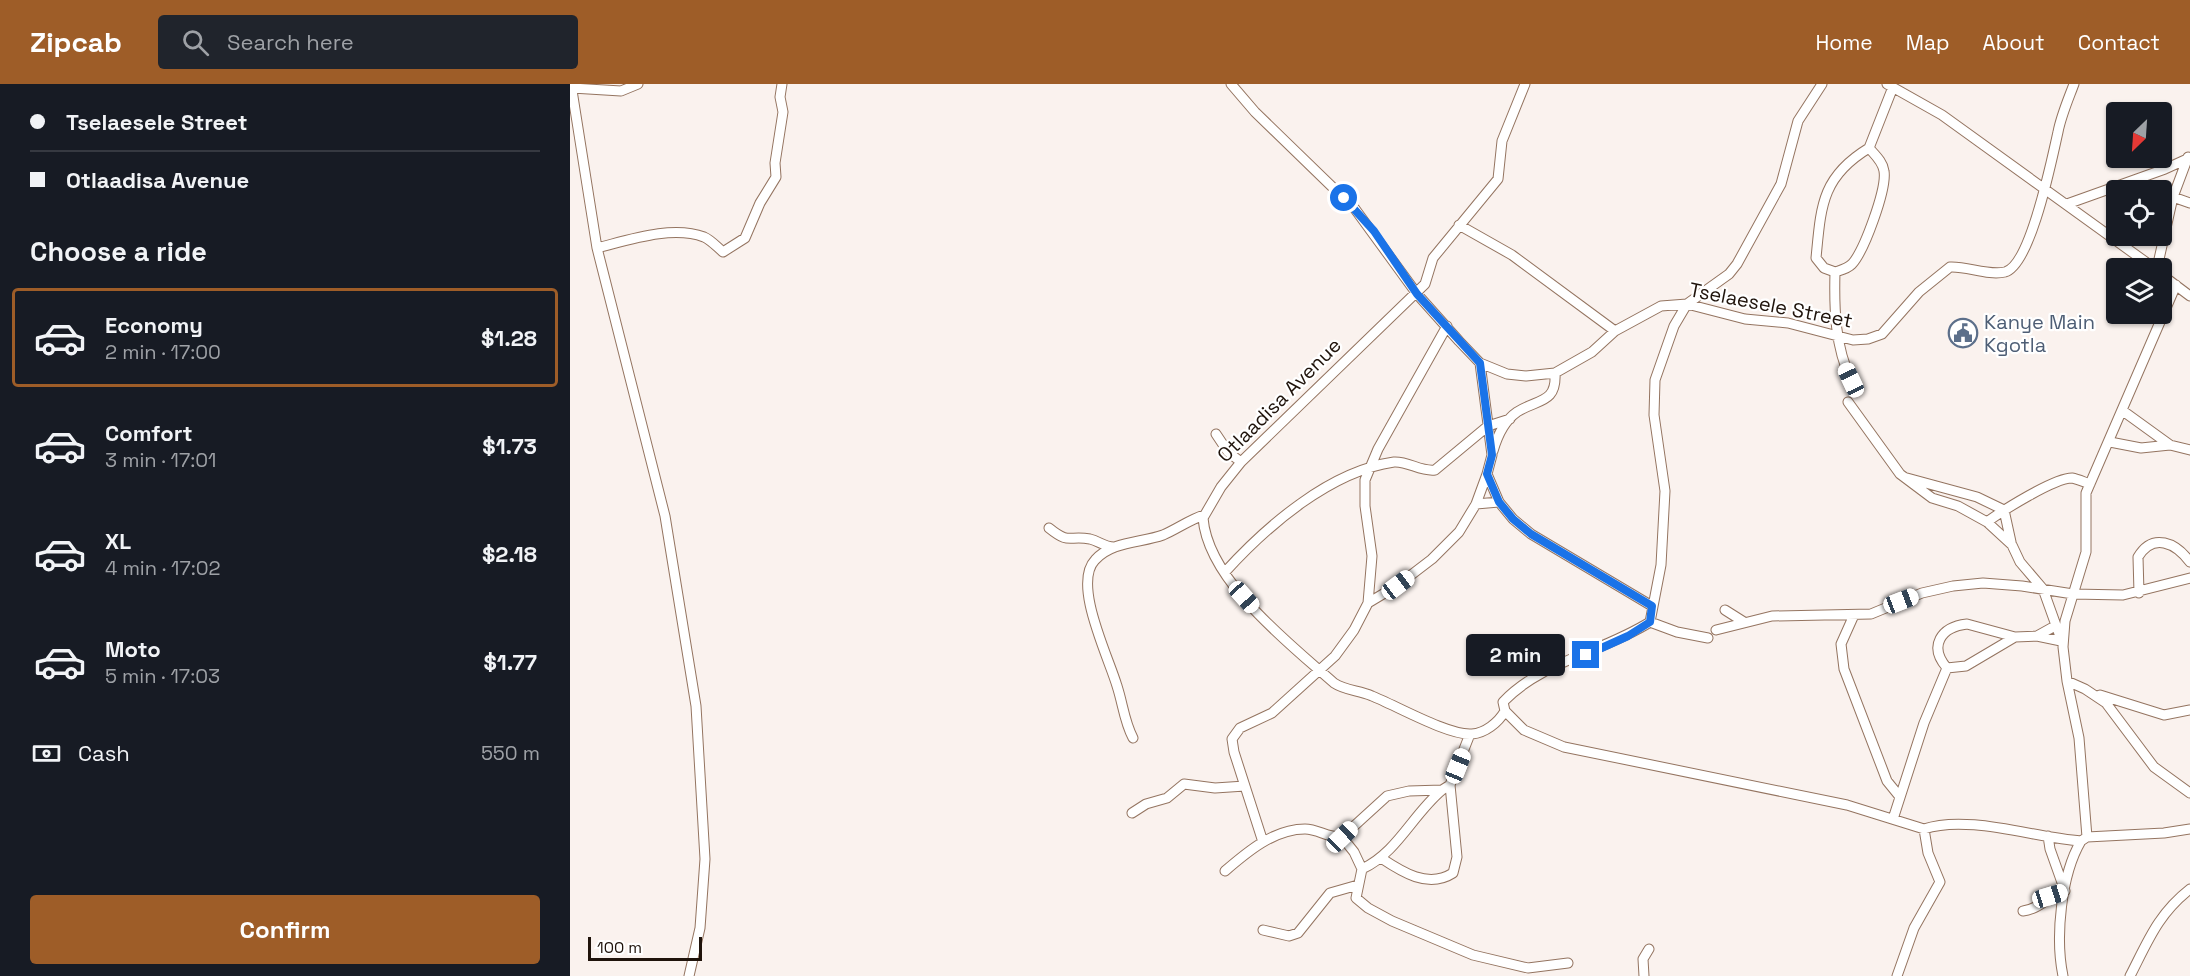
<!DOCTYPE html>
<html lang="en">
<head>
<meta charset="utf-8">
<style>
	body { margin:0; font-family:"Space Grotesk",sans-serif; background:#20242c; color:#f1f3f6; height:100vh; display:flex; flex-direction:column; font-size:22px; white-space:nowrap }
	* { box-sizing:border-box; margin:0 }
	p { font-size:20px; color:#9ea1a6 }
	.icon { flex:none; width:33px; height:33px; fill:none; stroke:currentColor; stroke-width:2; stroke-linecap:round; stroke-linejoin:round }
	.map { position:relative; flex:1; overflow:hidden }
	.panel { display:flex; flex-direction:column; background:#171b24; width:570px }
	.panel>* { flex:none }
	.banner { display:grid; align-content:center; height:132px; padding:0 30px; background:#171b24 }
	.needle { width:39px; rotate:205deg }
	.tools { position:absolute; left:1536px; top:18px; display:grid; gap:12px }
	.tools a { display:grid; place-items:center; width:66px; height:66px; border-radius:6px; background:#171b24; box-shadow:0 2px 4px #0004; font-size:30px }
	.scale { position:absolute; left:18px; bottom:15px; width:114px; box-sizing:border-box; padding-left:6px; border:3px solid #1f130b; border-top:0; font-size:16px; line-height:21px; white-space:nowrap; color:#1f130b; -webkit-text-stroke:4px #fff; paint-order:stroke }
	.end { position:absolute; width:27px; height:27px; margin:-14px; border:8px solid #1a73e8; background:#fff; box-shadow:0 0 0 3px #fff }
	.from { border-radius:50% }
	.bubble { position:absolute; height:42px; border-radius:6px; background:#171b24; box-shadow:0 2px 4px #0004; font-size:20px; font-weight:700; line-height:42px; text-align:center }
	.car { position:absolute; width:18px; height:36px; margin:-18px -9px; border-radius:8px; box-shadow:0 0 4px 2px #0007; background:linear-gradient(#fff 24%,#345 0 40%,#fff 0 76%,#345 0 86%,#fff 0) }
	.banner b { display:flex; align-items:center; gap:21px; height:57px; font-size:22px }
	.banner b+b { border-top:2px solid #363941 }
	.banner i { width:15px; height:15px; background:#f1f3f6 }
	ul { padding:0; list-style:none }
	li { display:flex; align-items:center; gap:18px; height:99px; margin:0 12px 9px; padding:0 18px; border:3px solid transparent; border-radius:6px }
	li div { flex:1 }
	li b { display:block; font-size:22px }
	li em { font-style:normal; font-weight:700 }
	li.active { border-color:#9e5d28 }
	li>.icon { width:54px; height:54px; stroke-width:1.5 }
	h2 { padding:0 30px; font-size:27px; line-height:72px }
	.pay { display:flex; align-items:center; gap:15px; height:66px; padding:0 30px; font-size:22px }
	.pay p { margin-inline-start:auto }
	.primary-button { display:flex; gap:12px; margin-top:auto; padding:12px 30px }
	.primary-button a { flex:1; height:69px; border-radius:6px; background:#9e5d28; color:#fff; font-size:24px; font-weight:700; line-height:69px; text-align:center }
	header { display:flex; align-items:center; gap:36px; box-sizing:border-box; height:84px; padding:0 30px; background:#9e5d28; color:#fff }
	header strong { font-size:28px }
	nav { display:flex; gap:33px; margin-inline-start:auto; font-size:21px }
	.search { width:420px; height:54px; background:#20242c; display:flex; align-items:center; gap:15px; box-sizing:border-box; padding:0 21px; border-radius:6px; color:#9ea1a6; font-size:22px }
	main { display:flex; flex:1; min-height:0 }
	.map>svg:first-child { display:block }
</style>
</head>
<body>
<header>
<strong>Zipcab</strong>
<div class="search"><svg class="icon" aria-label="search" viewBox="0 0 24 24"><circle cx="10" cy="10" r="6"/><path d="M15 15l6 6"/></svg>Search here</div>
<nav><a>Home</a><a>Map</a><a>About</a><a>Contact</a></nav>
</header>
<main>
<section class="panel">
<div class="banner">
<b><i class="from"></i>Tselaesele Street</b>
<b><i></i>Otlaadisa Avenue</b>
</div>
<h2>Choose a ride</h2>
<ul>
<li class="active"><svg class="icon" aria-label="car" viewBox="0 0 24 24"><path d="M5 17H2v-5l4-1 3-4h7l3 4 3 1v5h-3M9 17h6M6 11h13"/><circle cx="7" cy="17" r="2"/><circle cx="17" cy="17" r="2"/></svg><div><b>Economy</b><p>2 min · 17:00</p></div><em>$1.28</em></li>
<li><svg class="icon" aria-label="car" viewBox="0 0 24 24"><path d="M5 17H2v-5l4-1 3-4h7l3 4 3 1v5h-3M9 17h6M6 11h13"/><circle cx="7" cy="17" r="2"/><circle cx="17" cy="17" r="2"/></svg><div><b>Comfort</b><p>3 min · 17:01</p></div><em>$1.73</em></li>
<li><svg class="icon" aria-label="car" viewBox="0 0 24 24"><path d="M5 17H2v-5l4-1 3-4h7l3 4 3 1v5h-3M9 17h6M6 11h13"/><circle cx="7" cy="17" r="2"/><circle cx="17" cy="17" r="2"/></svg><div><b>XL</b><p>4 min · 17:02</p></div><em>$2.18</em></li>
<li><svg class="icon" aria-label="car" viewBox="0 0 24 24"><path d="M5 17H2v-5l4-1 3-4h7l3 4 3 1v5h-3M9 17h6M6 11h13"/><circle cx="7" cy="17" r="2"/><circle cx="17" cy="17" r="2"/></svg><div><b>Moto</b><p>5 min · 17:03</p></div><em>$1.77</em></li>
</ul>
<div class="pay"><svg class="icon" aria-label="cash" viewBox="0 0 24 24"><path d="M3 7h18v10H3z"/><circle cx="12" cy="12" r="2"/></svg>Cash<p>550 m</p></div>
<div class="primary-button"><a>Confirm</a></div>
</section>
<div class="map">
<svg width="1620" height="892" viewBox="0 0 1620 892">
	<rect width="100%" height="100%" fill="#faf2ee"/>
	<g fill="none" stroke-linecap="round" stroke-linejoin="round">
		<g stroke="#947460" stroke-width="11">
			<path id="minor" d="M 1,0 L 27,164 L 95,432 L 126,622 L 135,775 L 130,844 L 119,892
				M 661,0 L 685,28 L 785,125 L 847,210 L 889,257 L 910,279 L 937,290 L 956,292 L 985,289 L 1022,268 L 1045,247 L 1091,222 L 1117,220 L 1175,235 L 1218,239 L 1283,256 L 1298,255 L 1312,250 L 1349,208 L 1380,183 C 1397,182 1418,192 1435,188 C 1461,181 1482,74 1488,48 C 1491,32 1498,16 1504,0
				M 955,0 L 932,57 L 928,95 L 863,174 L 855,200 L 671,378 L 651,403 L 633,434 C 638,497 720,560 764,599 C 776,607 789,606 802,612 C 825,621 879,652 902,650 C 915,649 928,639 935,627 L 933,618 C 972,577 1033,568 1080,538 L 1091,481 L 1095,407 L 1084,331 L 1085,296 L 1104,242 L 1117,220 L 1159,190 L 1167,180 L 1211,100 L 1228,37 L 1252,0
				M 1317,0 L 1372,31 L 1584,184
				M 2,4 L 51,7 L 68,0
				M 1603,113 L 1620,119
				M 1497,120 L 1595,85 L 1617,75
				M 889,141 L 942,171 L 1045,247
				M 27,164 C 59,156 102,141 134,153 C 141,156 147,163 153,168 L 175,154 L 190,119 L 206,93 L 205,79 L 213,28 L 210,13 L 212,0
				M 1587,184 L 1603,113 L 1618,73
				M 1265,188 C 1271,186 1277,185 1282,180 C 1294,167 1317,105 1314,87 C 1313,78 1305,71 1299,64 L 1323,3
				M 1592,191 L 1620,212
				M 910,279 L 922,371 L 917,390 L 929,418 L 943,435 L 961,450 L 1082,522
				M 1281,296 C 1265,262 1264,225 1265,188 L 1254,184 L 1246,174 C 1251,123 1251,93 1299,64
				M 1278,318 L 1330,390 L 1362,414 L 1388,422 L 1417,438 L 1442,461 L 1450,478 L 1473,505 L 1492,558
				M 1553,327 L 1600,361 L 1620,366
				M 646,350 L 658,368 L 671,378
				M 1540,358 L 1571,364 L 1600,361
				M 923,367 C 927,353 934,337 947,328 C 967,315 987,320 985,289
				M 1337,394 L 1407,413 L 1434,426 L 1441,458
				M 906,420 L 929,418
				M 1417,438 C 1432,427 1484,394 1502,394 C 1508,395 1514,398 1520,400
				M 479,444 C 500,461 498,451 520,455 C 529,457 534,463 544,463
				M 655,488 C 697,442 760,387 824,378 C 838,377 851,388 865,386 L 918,342 L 940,335
				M 1569,509 L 1568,473 C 1583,448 1606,459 1620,478
				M 798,519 L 802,472 L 795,422 L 795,396 L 808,365 L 877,242
				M 1155,526 L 1174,538
				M 1284,531 L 1271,560 L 1274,585 L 1317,697 L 1330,713
				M 1080,538 L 1107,548 L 1138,554
				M 1397,540 L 1445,553 L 1396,582 L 1377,584 C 1358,562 1371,543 1397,540 Z
				M 1146,546 L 1202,532 L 1301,530 L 1352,509 L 1383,502 L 1413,499 L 1452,502 L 1503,510 L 1553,511 L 1620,494
				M 1467,552 L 1491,557
				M 1445,553 L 1467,552 L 1485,542
				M 1497,597 L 1515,605 L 1536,619 L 1584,683 L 1620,709
				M 1530,611 L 1594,631 L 1620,626
				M 935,627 L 954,646 L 994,663 L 1277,721 L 1354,745 C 1398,730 1465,754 1511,757
				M 563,654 C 554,637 553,620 547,602 C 539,574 502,500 525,476 C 542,457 571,459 593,451 C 607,445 619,436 634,431
				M 562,729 L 576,720 L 597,714 L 614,700 L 645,704 L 675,702
				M 1323,735 L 1354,639 L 1377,584
				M 772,753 L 817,712 L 839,707 L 872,706 L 880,701 L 900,650
				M 1517,753 L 1509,654 L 1497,597 L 1493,563 L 1495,537 L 1516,468 L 1516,409 L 1606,201
				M 693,758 L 664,668 L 662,655 L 670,644 L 702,629 L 765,572 L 784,546 L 798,519 L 828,501 L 862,475 L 889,448 L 906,420 L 917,390
				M 811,774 C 832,788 858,805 883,789 L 887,773 L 880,701
				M 792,785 C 827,769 843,730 872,706
				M 655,787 C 677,768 704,745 735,745 C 748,745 758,754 772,753 L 784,768 L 792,785 L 786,814 L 798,824 L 822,837 L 903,871 L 958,884 L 998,879
				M 1453,827 C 1470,825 1478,812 1495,807 L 1480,765 L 1478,752
				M 693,846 L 719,852 L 728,849 L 760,809 L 788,801
				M 1074,892 L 1073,875 L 1079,865
				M 1327,892 L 1344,844 L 1370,798 L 1358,769 L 1354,745
				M 1493,892 C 1485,853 1491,791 1511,757 L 1517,753 L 1594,749 L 1620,745
				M 1560,892 C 1578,857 1588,830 1620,805"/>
		</g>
		<use href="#minor" stroke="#fff" stroke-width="9"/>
	</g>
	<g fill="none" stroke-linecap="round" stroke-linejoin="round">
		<path stroke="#1a73e8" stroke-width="8" d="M 774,114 L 804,147 L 847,210 L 910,279 L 922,371 L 917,390 L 929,418 L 943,435 L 961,450 L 1082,522 L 1080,538 L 1058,552 L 1016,571"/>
	</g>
	<defs>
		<g id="civic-ring" transform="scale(1.5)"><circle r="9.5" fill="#fff" stroke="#5c6f8a" stroke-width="1.5"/><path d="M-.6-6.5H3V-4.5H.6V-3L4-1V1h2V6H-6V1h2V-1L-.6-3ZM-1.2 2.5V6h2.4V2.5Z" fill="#5c6f8a"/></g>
	</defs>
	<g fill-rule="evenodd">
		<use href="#civic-ring" x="1393" y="249"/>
	</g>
	<g text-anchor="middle" stroke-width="4.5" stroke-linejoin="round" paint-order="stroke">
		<g font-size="20" fill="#1f130b" stroke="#fff">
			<text transform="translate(1201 221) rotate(11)" y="7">Tselaesele Street</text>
			<text transform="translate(709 316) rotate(-45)" y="7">Otlaadisa Avenue</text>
		</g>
		<g font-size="20" fill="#4e5e75" stroke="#fff" text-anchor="start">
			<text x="1414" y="245">Kanye Main<tspan x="1414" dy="23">Kgotla</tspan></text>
		</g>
	</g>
</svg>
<div class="tools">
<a><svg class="needle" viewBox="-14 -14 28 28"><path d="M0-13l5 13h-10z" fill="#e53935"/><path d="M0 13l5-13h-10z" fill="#9ea1a6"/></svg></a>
<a><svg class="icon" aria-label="locate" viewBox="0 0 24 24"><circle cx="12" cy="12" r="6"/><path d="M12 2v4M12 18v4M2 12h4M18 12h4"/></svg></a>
<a><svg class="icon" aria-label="layers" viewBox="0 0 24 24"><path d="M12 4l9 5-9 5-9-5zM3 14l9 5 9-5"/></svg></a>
</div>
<div class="scale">100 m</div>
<i class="end from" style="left:774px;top:114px"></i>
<i class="end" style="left:1016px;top:571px"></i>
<div class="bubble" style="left:896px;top:550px;width:99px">2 min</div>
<i class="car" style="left:1281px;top:296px;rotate:335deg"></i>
<i class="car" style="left:828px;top:501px;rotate:53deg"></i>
<i class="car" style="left:674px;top:513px;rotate:138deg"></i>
<i class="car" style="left:1331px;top:517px;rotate:69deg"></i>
<i class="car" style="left:888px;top:682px;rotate:22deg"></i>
<i class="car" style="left:772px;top:753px;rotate:46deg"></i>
<i class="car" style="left:1480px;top:812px;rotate:73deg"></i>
</div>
</main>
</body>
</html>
